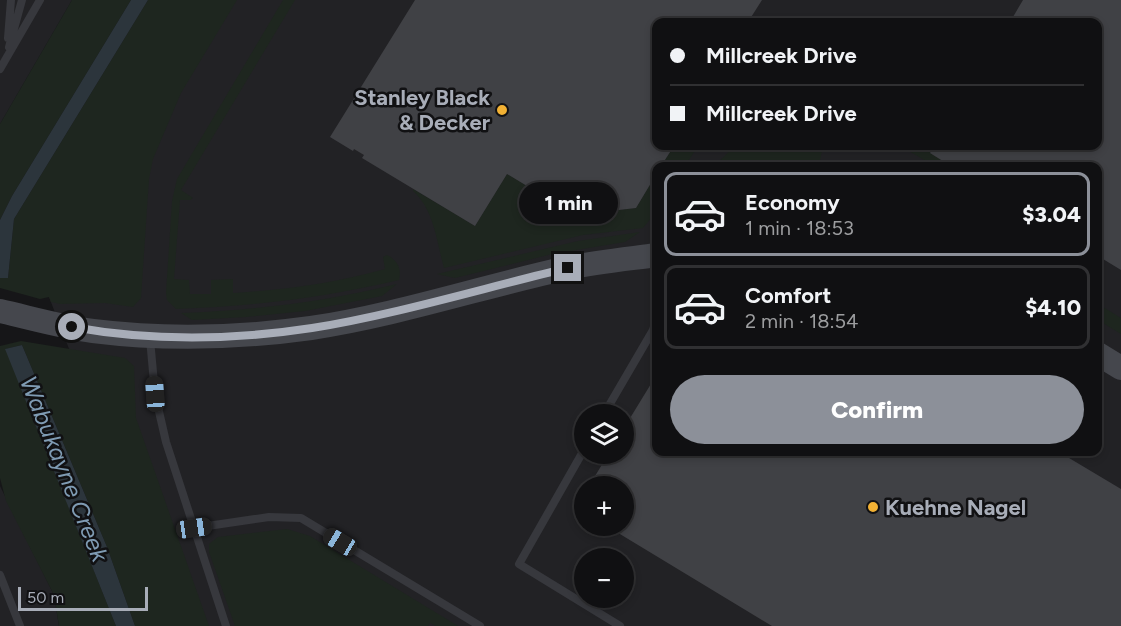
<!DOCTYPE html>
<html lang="en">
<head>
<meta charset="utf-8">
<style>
	body { margin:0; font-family:Figtree,sans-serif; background:#19191b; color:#f1f3f6; height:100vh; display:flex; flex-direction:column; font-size:22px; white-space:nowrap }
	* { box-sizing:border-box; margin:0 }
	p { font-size:20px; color:#9c9d9f }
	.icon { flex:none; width:33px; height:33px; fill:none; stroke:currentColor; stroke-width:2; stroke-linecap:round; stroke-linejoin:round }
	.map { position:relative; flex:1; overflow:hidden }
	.side { position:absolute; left:652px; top:162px; width:450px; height:294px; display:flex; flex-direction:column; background:#101012; border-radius:12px; box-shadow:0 3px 9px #0003,0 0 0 2px #303032 }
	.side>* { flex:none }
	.banner { position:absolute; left:652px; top:18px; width:450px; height:132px; border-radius:12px; box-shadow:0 3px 9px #0003,0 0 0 2px #303032; display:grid; align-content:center; height:132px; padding:0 18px; background:#101012 }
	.controls { position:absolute; left:574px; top:404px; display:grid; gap:12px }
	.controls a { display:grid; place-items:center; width:60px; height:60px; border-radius:50%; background:#101012; box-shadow:0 3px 9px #0003,0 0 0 2px #303032; font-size:30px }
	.scale { position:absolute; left:18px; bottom:15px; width:130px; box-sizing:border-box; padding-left:6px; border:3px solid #a8adb8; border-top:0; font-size:16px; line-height:21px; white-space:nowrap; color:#a8adb8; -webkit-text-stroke:4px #111113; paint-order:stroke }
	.end { position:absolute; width:27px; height:27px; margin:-14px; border:8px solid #a8adb8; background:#111; box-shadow:0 0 0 3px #111 }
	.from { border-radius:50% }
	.bubble { position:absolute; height:42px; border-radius:21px; background:#101012; box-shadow:0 3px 9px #0003,0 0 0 2px #303032; font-size:20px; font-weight:800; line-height:42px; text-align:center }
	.car { position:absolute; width:18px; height:36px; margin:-18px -9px; border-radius:8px; box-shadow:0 0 4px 2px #0007; background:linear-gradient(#222 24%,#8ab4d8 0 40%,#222 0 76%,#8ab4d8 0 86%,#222 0) }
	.banner b { display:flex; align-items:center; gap:21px; height:57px; font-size:22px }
	.banner b+b { border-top:2px solid #303032 }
	.banner i { width:15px; height:15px; background:#f1f3f6 }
	ul { padding:10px 0 0; list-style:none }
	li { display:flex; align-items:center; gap:18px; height:84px; margin:0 12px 9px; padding:0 6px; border:3px solid #303032; border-radius:12px }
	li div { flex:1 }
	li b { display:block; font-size:22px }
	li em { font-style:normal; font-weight:800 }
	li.current { border-color:#8c9099 }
	li>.icon { width:54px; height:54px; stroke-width:1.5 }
	.cta { display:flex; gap:12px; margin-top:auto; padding:12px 18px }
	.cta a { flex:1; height:69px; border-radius:36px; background:#8c9099; color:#fff; font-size:24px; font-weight:800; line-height:69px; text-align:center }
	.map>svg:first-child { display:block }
</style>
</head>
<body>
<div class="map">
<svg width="1121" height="626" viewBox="0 0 1121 626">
	<rect width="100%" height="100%" fill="#161618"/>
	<path fill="#222225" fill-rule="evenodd" d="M 0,0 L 72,0 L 0,124 Z
		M 209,0 L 1121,0 L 1121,626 L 176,626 L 49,297 ZM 657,22 L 1098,22 L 1098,146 L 657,146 ZM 657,166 L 1098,166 L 1098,452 L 657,452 ZM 585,414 L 624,414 L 624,453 L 585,453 ZM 585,486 L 624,486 L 624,525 L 585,525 ZM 585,558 L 624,558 L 624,597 L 585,597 Z
		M 0,486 L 54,595 L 59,626 L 0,626 Z"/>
	<path fill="#1e261f" d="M 72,0 L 131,0 L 12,196 L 0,220 L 0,124 Z
		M 148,0 L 237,0 L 181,93 L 153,159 L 149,179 L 141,298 L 133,307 L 105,303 L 60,304 L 51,302 L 49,297 L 40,299 L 0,288 L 0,278 L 8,278 L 14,219 Z
		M 283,0 L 295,0 L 181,190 L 193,198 L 190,200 L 180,200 L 174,279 L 189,280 L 190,294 L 211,294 L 211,280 L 233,279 L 233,293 C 284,290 336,283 385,269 L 383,257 L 387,255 C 397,260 402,268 399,280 C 322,298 255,306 176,309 L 167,300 L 166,293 L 172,201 L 177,179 Z
		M 674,146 L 698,146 L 685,166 L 661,166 Z
		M 735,146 L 823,146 L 819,166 L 714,166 Z
		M 900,146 L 935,146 L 930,153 L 948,164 L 946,166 L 935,166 Z
		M 657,173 L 657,211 L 643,228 L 583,235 L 444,268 C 437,243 434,209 413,191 L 413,189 L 475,226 L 507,174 L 575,215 L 636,208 Z
		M 640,232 L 625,242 L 552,254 L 455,278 L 437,274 L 578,241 Z
		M 397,284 L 382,296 L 305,311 L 246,317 L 192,320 L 181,313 C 257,310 323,302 397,284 Z
		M 1098,304 L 1121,318 L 1121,334 L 1098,320 Z
		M 21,341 L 125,358 L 134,366 L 136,418 L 209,626 L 135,626 L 107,547 L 22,345 L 6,349 L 116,626 L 59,626 L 54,595 L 6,501 L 0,478 L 0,346 Z
		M 287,529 L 310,536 L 458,626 L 436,626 L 430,623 L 428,626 L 235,626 L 209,552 L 209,544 L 218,537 Z"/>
	<path fill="#2c353c" d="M 131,0 L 148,0 L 14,219 L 8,278 L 0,278 L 0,220 L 12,196 Z
		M 22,345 L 107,547 L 135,626 L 116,626 L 5,349 Z"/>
	<path fill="#404145" d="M 415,0 L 762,0 L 748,22 L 657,22 L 657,146 L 674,146 L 661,166 L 657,166 L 657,173 L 636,208 L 575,215 L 507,174 L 475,226 L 362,158 L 364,155 L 354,149 L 353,151 L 330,137 Z
		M 1023,0 L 1121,0 L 1121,270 L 1098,256 L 1098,166 L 957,166 L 948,161 L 946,163 L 930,153 L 935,146 L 1098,146 L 1098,22 L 1010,22 Z
		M 657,374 L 657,452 L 1059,452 L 1121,489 L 1121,626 L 772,626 L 605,525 L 624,525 L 624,486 L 589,486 L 609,453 L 624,453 L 624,428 Z
		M 585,492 L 585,513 L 576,507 Z"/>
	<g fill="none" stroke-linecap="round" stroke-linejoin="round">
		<path stroke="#37383d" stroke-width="8" d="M 8,38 L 11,0
			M 9,47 L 22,0
			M 0,69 L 40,0
			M 150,339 L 155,394 L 166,442 L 226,626
			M 604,414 L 653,330 L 657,317
			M 585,448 L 519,564 L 620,626
			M 194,528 L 269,517 L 301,518 L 480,626
			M 0,575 L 20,626"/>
		<path stroke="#45474d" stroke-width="24" d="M 0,311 C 31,318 62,327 93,331 C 165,340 239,338 311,328 C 397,315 481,287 567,268 C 597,262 627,259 657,255
			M 1098,354 L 1121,368"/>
	</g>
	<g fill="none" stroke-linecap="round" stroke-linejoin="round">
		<path stroke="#a8adb8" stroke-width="8" d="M 72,327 C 150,341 234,340 312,328 C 398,314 483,288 568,268"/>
	</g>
	<g fill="#f2b134" stroke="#111113" stroke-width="2">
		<circle cx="502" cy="110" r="6"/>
		<circle cx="873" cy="507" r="6"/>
	</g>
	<g text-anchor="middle" stroke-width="5" stroke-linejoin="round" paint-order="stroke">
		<g font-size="22" font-weight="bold" fill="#a8adb8" stroke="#111113" text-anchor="end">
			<text x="490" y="105">Stanley Black<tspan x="490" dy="25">&amp; Decker</tspan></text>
			<text x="885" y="515" text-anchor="start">Kuehne Nagel</text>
		</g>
		<g font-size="24" font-style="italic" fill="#7f9bb3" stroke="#111113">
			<text transform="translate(64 469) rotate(68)" y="8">Wabukayne Creek</text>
		</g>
	</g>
</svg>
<div class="controls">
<a><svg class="icon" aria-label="layers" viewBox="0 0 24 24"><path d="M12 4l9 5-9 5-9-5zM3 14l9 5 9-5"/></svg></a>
<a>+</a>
<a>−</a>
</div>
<div class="scale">50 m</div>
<i class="end from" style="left:72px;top:327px"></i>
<i class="end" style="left:568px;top:268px"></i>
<div class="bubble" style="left:519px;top:182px;width:99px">1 min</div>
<i class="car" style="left:155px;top:394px;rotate:356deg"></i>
<i class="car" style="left:194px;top:528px;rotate:82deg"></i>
<i class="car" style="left:340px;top:542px;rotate:301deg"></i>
<div class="banner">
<b><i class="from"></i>Millcreek Drive</b>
<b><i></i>Millcreek Drive</b>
</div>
<section class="side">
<ul>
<li class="current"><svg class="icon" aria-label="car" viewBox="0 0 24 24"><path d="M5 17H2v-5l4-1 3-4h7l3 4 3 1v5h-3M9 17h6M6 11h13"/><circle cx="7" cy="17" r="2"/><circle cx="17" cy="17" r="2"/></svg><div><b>Economy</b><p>1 min · 18:53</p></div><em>$3.04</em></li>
<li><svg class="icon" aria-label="car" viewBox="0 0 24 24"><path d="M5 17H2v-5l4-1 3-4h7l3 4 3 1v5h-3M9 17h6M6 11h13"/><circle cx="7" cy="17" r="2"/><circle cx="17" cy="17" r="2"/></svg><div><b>Comfort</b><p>2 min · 18:54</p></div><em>$4.10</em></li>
</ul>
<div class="cta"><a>Confirm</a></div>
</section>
</div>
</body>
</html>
